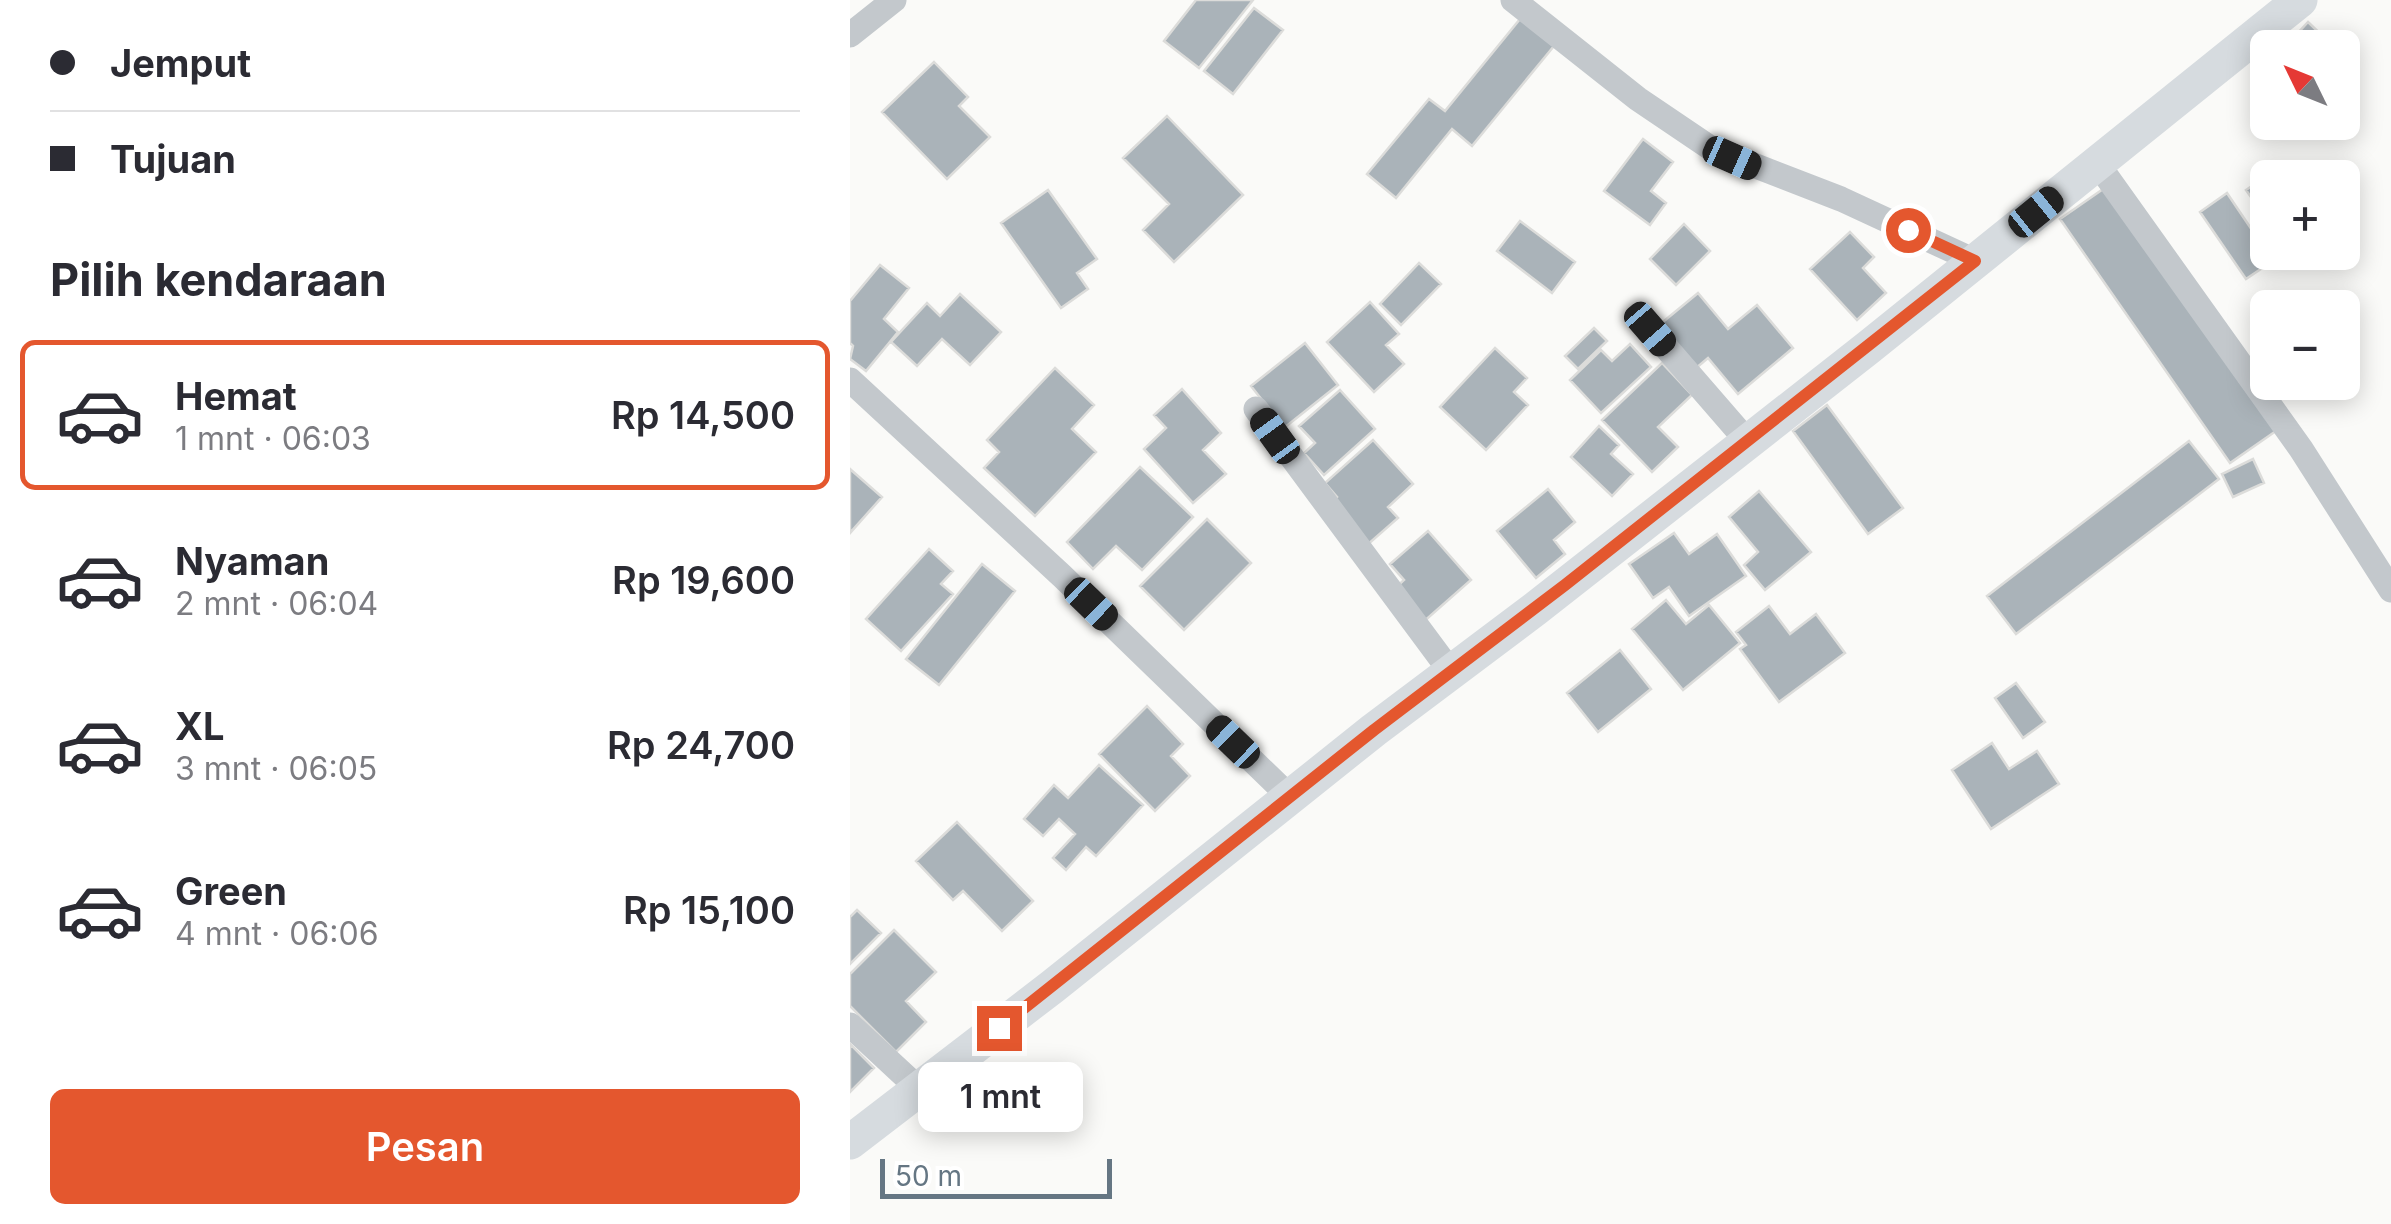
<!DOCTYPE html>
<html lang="id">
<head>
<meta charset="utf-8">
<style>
	body { margin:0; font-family:Inter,sans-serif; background:#f2f2f3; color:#2b2b33; height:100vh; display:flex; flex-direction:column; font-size:38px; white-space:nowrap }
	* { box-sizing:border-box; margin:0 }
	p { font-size:32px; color:#7c7c81 }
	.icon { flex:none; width:55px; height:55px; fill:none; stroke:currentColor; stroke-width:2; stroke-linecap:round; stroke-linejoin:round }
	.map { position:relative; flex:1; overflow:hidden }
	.panel { display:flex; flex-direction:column; background:#fff; width:850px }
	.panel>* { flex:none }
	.top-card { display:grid; align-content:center; height:220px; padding:0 50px; background:#fff }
	.needle { width:65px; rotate:313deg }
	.fabs { position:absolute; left:1400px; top:30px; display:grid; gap:20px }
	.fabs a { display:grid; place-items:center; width:110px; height:110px; border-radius:15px; background:#fff; box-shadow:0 5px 25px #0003; font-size:50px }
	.scale { position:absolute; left:30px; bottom:25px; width:232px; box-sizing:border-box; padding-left:10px; border:5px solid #657683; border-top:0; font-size:28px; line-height:35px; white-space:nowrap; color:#657683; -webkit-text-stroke:8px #fff; paint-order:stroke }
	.end { position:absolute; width:45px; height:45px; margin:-22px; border:12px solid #e4572e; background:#fff; box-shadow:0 0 0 5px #fff }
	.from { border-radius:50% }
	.bubble { position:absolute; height:70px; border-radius:15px; background:#fff; box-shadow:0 5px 25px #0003; font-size:32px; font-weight:600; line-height:70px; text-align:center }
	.car { position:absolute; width:30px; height:60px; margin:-30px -15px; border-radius:12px; box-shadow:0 0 8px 2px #0007; background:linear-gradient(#222 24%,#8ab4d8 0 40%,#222 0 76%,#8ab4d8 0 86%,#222 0) }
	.top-card b { display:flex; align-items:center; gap:35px; height:95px; font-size:38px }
	.top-card b+b { border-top:2px solid #e1e1e2 }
	.top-card i { width:25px; height:25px; background:#2b2b33 }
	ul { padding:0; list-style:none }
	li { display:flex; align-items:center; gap:30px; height:150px; margin:0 20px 15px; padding:0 30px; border:5px solid transparent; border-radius:15px }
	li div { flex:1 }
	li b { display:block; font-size:38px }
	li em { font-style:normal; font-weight:600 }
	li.on { border-color:#e4572e }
	li>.icon { width:90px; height:90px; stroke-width:1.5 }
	h2 { padding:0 50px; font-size:45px; line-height:120px }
	.cta { display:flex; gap:20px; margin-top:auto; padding:20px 50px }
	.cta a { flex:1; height:115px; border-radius:15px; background:#e4572e; color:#fff; font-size:40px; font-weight:600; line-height:115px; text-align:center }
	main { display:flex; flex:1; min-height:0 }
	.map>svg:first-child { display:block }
</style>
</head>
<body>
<main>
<section class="panel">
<div class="top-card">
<b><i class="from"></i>Jemput</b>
<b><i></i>Tujuan</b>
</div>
<h2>Pilih kendaraan</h2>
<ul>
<li class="on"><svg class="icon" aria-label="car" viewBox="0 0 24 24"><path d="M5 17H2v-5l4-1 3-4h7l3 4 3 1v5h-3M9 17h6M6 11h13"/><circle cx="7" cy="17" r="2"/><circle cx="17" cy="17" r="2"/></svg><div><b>Hemat</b><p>1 mnt · 06:03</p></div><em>Rp 14,500</em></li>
<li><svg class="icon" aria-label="car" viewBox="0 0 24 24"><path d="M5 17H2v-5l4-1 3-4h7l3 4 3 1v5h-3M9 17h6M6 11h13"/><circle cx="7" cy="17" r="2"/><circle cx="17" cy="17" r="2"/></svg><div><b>Nyaman</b><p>2 mnt · 06:04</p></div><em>Rp 19,600</em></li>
<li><svg class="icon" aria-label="car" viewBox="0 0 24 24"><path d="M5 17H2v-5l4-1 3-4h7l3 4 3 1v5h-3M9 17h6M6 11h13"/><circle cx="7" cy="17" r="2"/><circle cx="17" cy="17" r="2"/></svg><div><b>XL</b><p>3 mnt · 06:05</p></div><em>Rp 24,700</em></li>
<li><svg class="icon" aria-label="car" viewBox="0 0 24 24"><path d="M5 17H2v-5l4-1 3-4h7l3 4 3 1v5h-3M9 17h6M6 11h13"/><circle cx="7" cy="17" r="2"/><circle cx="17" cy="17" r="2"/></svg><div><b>Green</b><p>4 mnt · 06:06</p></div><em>Rp 15,100</em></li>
</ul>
<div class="cta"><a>Pesan</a></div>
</section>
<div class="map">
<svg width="1541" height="1224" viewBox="0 0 1541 1224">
	<rect width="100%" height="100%" fill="#fafaf8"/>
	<path fill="#aab3b9" stroke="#dcdcda" stroke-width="2.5" d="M 346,0 L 403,0 L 349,68 L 314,41 Z
		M 404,8 L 433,30 L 383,94 L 354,71 Z
		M 670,19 L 704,46 L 622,146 L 602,129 L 546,198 L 517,174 L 579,99 L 595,111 Z
		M 1458,22 L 1485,48 L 1434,48 Z
		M 84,62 L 118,97 L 109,106 L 140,137 L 97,179 L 32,112 Z
		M 1418,66 L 1418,97 L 1402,83 Z
		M 317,116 L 393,195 L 324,262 L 293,230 L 319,204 L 273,158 Z
		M 793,139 L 823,162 L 801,191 L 816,203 L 800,225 L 754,191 Z
		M 1431,166 L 1439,178 L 1418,178 L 1418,221 L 1396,190 Z
		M 1256,187 L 1426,431 L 1380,463 L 1210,219 Z
		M 198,190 L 247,259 L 227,273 L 238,289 L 211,308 L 151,223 Z
		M 1377,193 L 1402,230 L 1415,222 L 1418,226 L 1418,252 L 1436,252 L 1396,279 L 1350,212 Z
		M 670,221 L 725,262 L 702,293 L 647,251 Z
		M 834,224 L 860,251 L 826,285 L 800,259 Z
		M 1000,232 L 1024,257 L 1013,268 L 1036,293 L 1007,320 L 960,269 Z
		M 569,263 L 591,284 L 551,325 L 530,304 Z
		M 30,265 L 59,288 L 34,319 L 48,332 L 16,371 L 0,359 L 3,346 L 0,343 L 0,301 Z
		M 848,293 L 878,329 L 907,305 L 943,348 L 888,394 L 858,358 L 845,369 L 808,326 Z
		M 110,294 L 151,332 L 120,365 L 92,339 L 67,366 L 41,342 L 77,303 L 90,316 Z
		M 520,302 L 549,334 L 536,345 L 554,364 L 524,392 L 477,342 Z
		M 744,328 L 757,341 L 728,369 L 715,356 Z
		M 455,343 L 488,385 L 434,428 L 401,386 Z
		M 780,344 L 801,367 L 751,413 L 720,380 L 751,350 L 762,361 Z
		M 645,348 L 677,378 L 664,392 L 678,405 L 636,450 L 590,407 Z
		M 812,363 L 842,395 L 808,427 L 828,447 L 802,472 L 752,420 Z
		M 205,368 L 244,405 L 222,429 L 246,452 L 185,516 L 134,468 L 149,452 L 137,440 Z
		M 332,389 L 371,433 L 353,450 L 376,474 L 343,503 L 294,449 L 316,428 L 304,415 Z
		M 490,390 L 525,429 L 474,475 L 454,453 L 465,443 L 449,426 Z
		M 977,405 L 1053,508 L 1018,534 L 943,431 Z
		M 749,426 L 769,445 L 761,454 L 783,474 L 762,496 L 721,457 Z
		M 523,440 L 563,484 L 538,507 L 548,518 L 516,546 L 479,505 L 487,497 L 475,483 Z
		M 1339,441 L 1369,479 L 1166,634 L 1137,596 Z
		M 1403,459 L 1414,483 L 1383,497 L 1372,474 Z
		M 290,467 L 343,517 L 292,570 L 266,546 L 243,569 L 217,542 Z
		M 0,469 L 32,497 L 0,533 Z
		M 698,489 L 725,522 L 704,540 L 715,554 L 686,578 L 647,531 Z
		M 909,491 L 961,552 L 915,590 L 894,565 L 908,552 L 879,517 Z
		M 357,519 L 401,563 L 334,630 L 290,586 Z
		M 578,531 L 621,580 L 571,624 L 542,591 L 554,580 L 540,564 Z
		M 824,533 L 839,554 L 867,534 L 896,576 L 839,616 L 819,587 L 803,598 L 779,564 Z
		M 79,549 L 103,571 L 91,584 L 103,594 L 51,651 L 16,619 Z
		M 132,564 L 165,591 L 89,685 L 56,659 Z
		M 816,600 L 836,624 L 859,605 L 890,643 L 833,690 L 782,629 Z
		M 919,606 L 940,634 L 966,614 L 995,653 L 929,702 L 890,649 L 896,645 L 886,632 Z
		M 770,650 L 801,689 L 748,732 L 717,693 Z
		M 1166,683 L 1195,722 L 1173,738 L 1145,698 Z
		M 297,706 L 333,744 L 321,756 L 340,776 L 305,811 L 249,754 Z
		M 1142,743 L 1159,769 L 1187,751 L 1209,784 L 1141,829 L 1102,770 Z
		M 249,765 L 293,805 L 246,856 L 236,847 L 216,870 L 203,858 L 225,834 L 209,819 L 193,836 L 174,819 L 204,785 L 218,798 Z
		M 107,822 L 183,901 L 152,931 L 113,891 L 103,900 L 66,861 Z
		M 7,910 L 31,933 L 0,964 L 0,917 Z
		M 44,930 L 86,972 L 56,1001 L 76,1022 L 46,1052 L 0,1006 L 0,974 Z
		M 0,1044 L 24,1068 L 0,1092 Z"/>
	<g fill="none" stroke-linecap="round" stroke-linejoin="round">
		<path stroke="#c3c8cc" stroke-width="25" d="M 663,0 L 788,99 L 862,149 L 991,199 L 1125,261
			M 0,35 L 44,0
			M 1247,163 L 1451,449 L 1541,590
			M 800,329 L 898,442
			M 0,380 L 212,576 L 440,797
			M 406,409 L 601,672
			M 0,1025 L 69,1089"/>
		<path stroke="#d6dbdf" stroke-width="35" d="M 0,1142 L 202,987 L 524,730 L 685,609 L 1019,347 L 1450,0"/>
	</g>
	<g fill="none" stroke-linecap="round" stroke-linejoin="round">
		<path stroke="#e4572e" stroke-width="12" d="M 149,1028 L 524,730 L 715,585 L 1125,261 L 1058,230"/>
	</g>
</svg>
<div class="fabs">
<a><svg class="needle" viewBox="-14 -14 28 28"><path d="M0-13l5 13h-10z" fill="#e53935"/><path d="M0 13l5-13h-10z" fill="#7c7c81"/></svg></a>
<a>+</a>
<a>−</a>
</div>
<div class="scale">50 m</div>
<i class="end from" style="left:1058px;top:230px"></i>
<i class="end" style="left:149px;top:1028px"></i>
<div class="bubble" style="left:68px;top:1062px;width:165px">1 mnt</div>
<i class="car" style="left:882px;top:158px;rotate:114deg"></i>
<i class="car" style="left:1186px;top:212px;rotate:51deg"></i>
<i class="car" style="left:800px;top:329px;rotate:139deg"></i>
<i class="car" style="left:425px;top:436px;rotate:324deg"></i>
<i class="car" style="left:241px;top:604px;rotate:134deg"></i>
<i class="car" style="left:383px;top:742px;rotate:314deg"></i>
</div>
</main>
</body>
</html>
